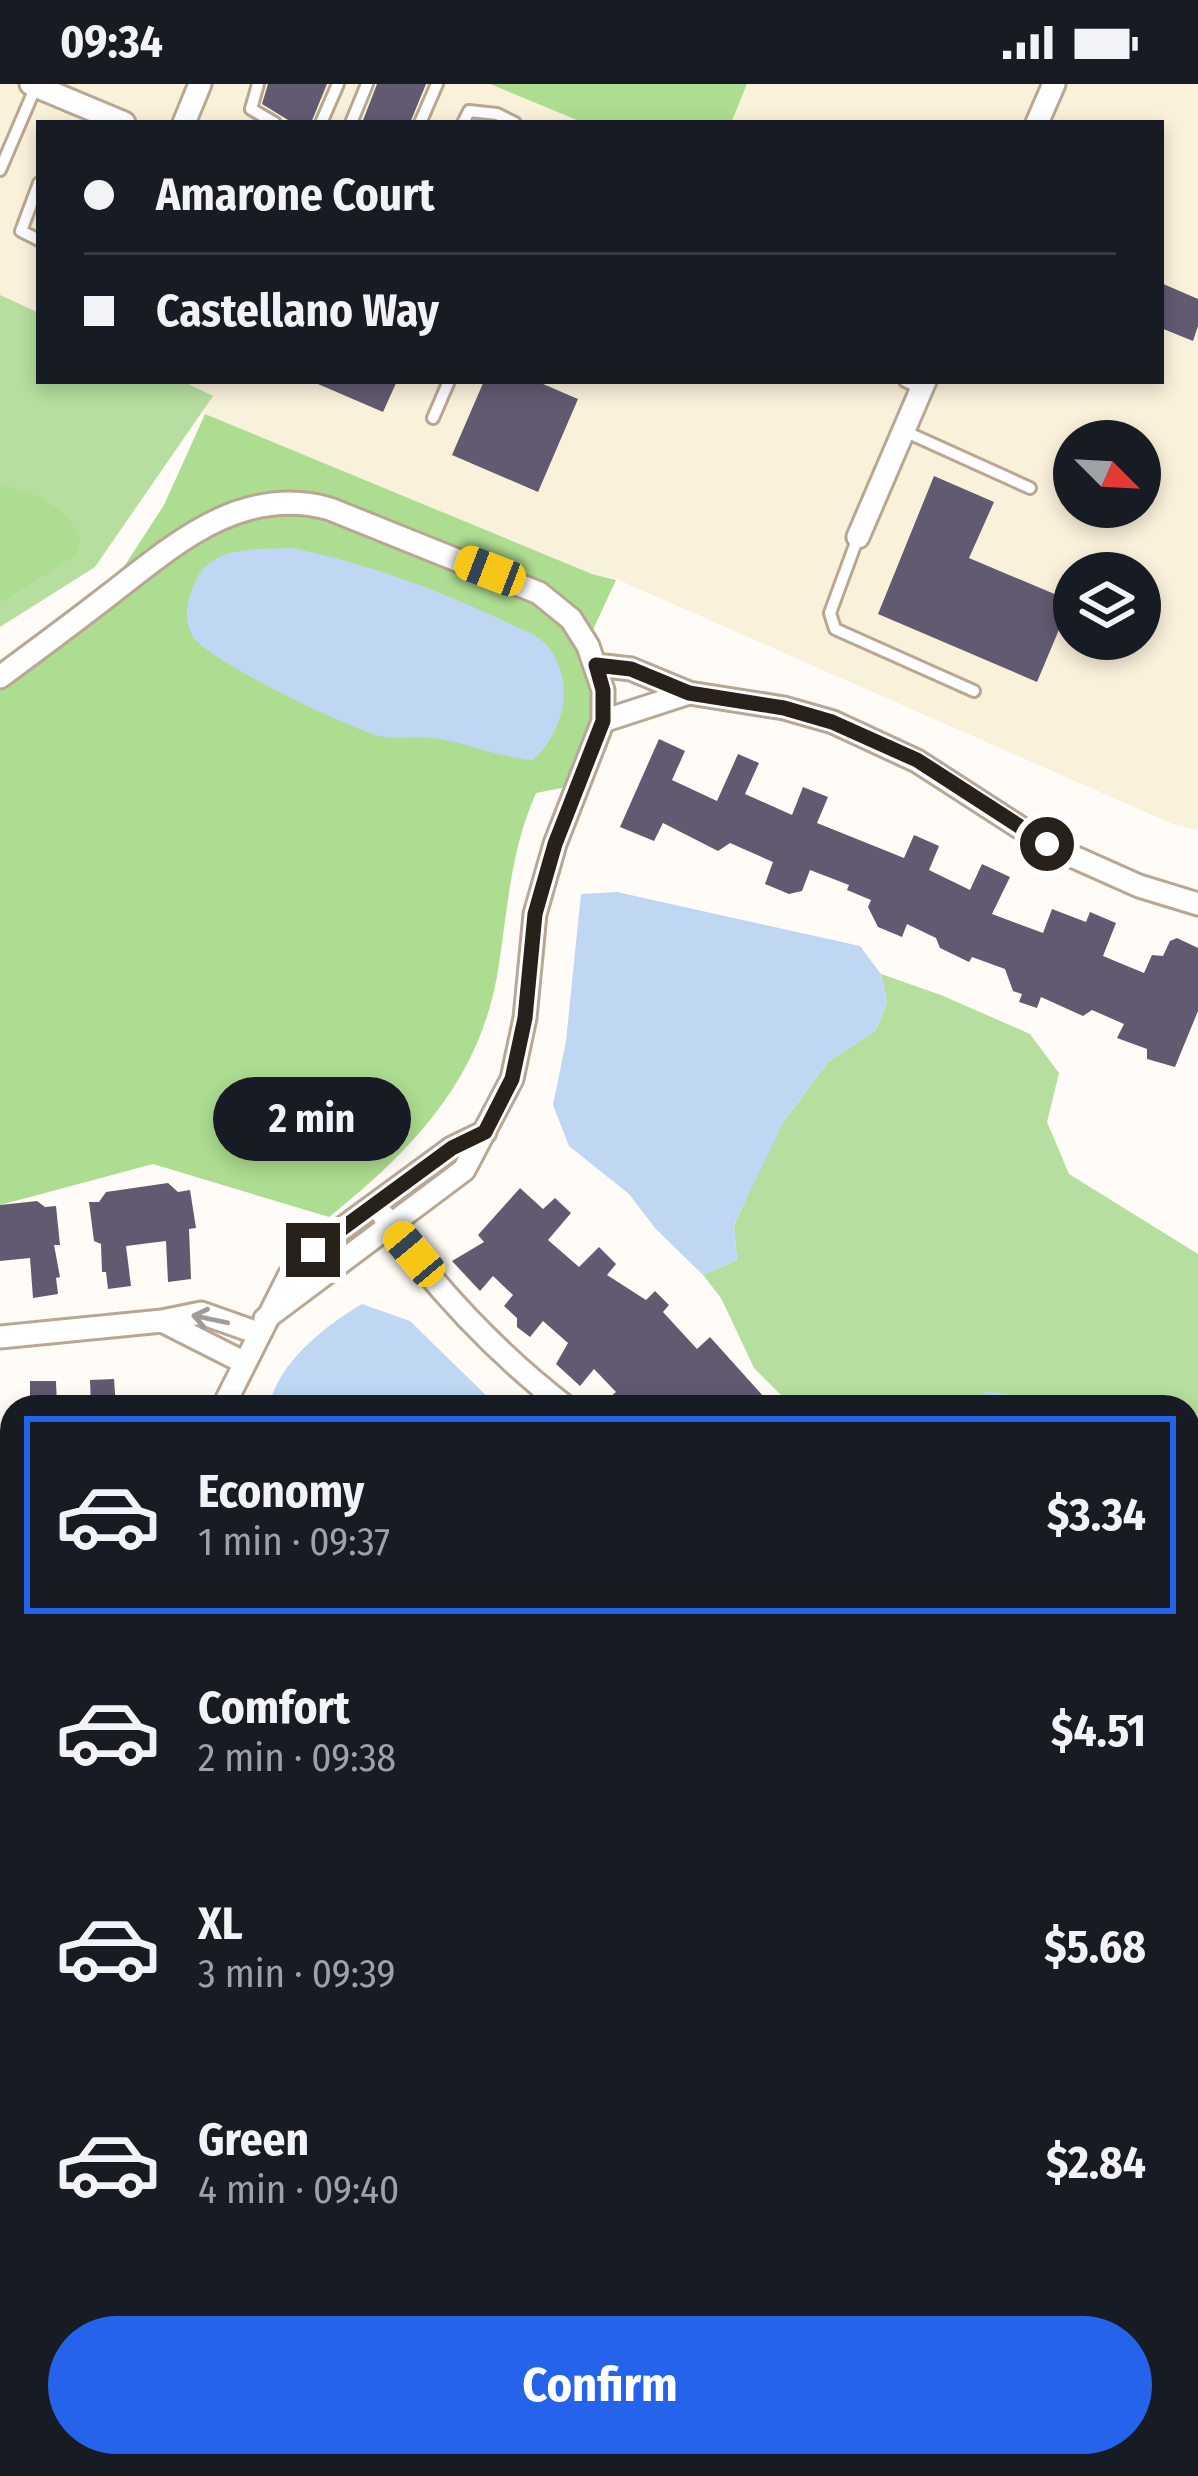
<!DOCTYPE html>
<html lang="en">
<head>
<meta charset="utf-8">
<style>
	body { margin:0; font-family:"Fira Sans Condensed",sans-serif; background:#20242c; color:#f1f3f6; height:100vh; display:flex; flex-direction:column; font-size:45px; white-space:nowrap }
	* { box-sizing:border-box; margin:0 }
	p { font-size:39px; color:#9ea1a6 }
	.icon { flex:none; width:66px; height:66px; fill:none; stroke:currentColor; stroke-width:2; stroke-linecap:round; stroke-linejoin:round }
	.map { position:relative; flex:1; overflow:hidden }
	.details { position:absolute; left:0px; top:1311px; width:1200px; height:1083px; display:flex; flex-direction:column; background:#171b24; border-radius:36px 36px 0 0; box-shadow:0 6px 18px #0003 }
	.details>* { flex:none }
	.top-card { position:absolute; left:36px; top:36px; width:1128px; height:264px; border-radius:0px; box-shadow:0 6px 18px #0003; display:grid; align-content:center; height:264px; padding:0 48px; background:#171b24 }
	.needle { width:78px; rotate:114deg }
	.fabs { position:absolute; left:1053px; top:336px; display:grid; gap:24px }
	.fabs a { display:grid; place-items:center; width:108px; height:108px; border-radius:50%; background:#171b24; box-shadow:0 6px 18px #0003; font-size:60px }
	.end { position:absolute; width:54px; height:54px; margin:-27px; border:15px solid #282119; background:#fff; box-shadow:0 0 0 6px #fff }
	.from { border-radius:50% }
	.bubble { position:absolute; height:84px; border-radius:42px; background:#171b24; box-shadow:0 6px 18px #0003; font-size:39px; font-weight:700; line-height:84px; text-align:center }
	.car { position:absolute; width:36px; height:72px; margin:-36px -18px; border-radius:15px; box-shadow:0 0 9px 3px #0007; background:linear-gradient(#f5c518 24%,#345 0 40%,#f5c518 0 76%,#345 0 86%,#f5c518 0) }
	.top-card b { display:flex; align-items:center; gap:42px; height:114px; font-size:45px }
	.top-card b+b { border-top:3px solid #363941 }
	.top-card i { width:30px; height:30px; background:#f1f3f6 }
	ul { padding:21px 0 0; list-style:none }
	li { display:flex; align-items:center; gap:36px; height:198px; margin:0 24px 18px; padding:0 24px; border:6px solid transparent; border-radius:0px }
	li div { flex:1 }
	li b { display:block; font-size:45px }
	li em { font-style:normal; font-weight:700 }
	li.selected { border-color:#2563eb }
	li>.icon { width:108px; height:108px; stroke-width:1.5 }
	.action { display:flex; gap:24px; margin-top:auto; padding:24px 48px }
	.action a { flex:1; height:138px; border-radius:72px; background:#2563eb; color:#fff; font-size:48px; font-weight:700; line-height:138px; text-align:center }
	.status { display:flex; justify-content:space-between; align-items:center; height:84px; padding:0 60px; background:#171b24; direction:ltr }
	.status svg { height:33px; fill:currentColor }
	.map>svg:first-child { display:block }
</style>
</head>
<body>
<div class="status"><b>09:34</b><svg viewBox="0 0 49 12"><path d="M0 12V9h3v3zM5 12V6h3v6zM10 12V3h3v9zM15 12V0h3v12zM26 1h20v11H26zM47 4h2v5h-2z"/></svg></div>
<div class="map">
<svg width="1198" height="2392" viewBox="0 0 1198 2392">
	<rect width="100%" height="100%" fill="#fffbf6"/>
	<path fill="#faf1db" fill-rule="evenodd" d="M 0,0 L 490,0 L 584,39 L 39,39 L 39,262 L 0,246 Z
		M 747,0 L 1198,0 L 1198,746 L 1175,741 L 614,494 L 592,490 L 123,297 L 1161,297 L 1161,39 L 731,39 ZM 1074,357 L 1140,357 L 1140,423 L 1074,423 ZM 1074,489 L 1140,489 L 1140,555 L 1074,555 Z"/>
	<path fill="#b6df9f" d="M 0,211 L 39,229 L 39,297 L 182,297 L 213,312 L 95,483 L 0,543 Z
		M 881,890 L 941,911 L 1030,950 L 1059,989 L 1047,1038 L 1069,1090 L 1198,1170 L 1198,1361 L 1188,1349 L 1188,1323 L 1053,1323 L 1023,1313 L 988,1308 L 953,1323 L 793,1323 L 754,1284 L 721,1214 L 703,1191 L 737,1176 L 734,1142 L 763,1076 L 784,1037 L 828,978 L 875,947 L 887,919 Z
		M 1198,1754 L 1198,2244 L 1188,2267 L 1188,1777 Z
		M 544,2382 L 1147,2382 L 1144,2392 L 540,2392 Z"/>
	<path fill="#addd90" d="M 490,0 L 747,0 L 731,39 L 584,39 Z
		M 205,330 L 592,490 L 616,496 L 585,563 L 599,634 L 582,700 L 536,709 C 511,765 508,821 499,880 C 483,993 414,1065 329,1133 L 153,1080 L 0,1121 L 0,578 L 39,562 L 112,501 L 164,421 Z
		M 0,400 C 37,409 67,421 81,458 L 75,472 L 0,519 Z"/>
	<path fill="#bfd7f2" d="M 292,464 C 365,479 437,505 504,537 C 516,543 536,549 545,559 C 577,595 565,647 533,676 C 500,674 468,659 434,654 C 416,652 396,656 379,652 C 347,643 205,576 192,551 C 183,534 187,516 195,498 C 212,460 256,466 292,464 Z
		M 617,808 L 860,862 L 881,890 L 887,919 L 875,947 L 828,978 L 784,1037 L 734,1141 L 737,1176 L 703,1191 L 655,1144 L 629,1110 L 569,1062 L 553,1021 L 566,957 L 581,810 Z
		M 362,1220 L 410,1237 L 498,1323 L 269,1323 C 278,1278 325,1242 362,1220 Z
		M 988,1308 L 1023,1313 L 1053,1323 L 953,1323 Z
		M 1188,1349 L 1198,1361 L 1198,1545 L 1188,1541 Z
		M 12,1453 L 12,1655 L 0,1679 L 0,1461 Z
		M 152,2382 L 306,2382 L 299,2392 L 149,2392 Z"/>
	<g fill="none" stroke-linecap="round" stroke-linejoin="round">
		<path stroke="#bfd7f2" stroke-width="33" d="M 1188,2239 L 1198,2222
			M 1147,2392 L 1150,2382"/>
	</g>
	<path fill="#625a70" d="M 268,0 L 327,0 L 311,39 L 293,39 L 262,20 Z
		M 377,0 L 426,0 L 410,39 L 362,39 Z
		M 1161,199 L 1198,215 L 1198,242 L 1193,257 L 1161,244 Z
		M 311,297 L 397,297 L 383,328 Z
		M 484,297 L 536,297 L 578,315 L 538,408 L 452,371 Z
		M 934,392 L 994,418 L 969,474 L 1071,517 L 1037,598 L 878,530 Z
		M 659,655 L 685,667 L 672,696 L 717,717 L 738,670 L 759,679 L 745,710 L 792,731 L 803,703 L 828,713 L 817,739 L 904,774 L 914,751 L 939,762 L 929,786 L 970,806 L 982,780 L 1010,793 L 992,830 L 1043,849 L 1052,825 L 1086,838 L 1090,828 L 1116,839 L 1103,872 L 1144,889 L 1152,871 L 1163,872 L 1170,857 L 1177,854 L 1198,864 L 1198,927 L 1175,983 L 1147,975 L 1147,965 L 1117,954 L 1124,940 L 1092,926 L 1083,932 L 1041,913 L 1037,924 L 1019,918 L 1022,910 L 1013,907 L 1005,885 L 972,873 L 969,878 L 940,864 L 936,854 L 907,840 L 902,853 L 878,843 L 868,823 L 871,816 L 847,806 L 849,801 L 810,786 L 802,807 L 789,810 L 765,800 L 773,778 L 730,759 L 718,767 L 663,739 L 654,757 L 620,743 Z
		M 168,1099 L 178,1108 L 190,1106 L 196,1144 L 189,1145 L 191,1195 L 168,1198 L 166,1157 L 126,1162 L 131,1202 L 108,1205 L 106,1188 L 102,1188 L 101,1160 L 94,1157 L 89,1118 L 99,1118 L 106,1108 Z
		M 520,1104 L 543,1125 L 555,1114 L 571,1129 L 548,1156 L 579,1183 L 599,1163 L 616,1180 L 607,1191 L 646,1216 L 655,1207 L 669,1221 L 663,1228 L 697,1265 L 710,1253 L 773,1323 L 599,1323 L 616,1308 L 594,1285 L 580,1302 L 556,1280 L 568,1259 L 543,1237 L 530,1253 L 517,1243 L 517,1234 L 504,1222 L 513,1211 L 493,1192 L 480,1207 L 452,1177 L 484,1158 L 478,1151 Z
		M 37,1117 L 45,1123 L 56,1122 L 60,1161 L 54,1161 L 60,1193 L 56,1194 L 58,1210 L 33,1214 L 30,1174 L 0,1177 L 0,1121 Z
		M 114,1295 L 116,1323 L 91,1323 L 90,1296 Z
		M 30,1297 L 56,1297 L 57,1323 L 30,1323 Z"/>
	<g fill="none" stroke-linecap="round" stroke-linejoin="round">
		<g stroke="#b9a793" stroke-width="16">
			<path id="service" d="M 258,0 L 251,25 L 275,39
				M 321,39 L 338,0
				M 351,39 L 367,0
				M 420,39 L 437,0
				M 463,39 L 469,27 L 497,30 L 515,39
				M 0,86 L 36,2
				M 39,99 L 21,147 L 39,156
				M 905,297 L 922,305
				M 433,334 L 449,297
				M 904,347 L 1030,404
				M 858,453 L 830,529 L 835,545 L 974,607"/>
		</g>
		<g stroke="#b9a793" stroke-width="27">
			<path id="minor" d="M 31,0 L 124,39
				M 184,39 L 200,0
				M 1037,39 L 1054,0
				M 858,453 L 925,297
				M 596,581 L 631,585 L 689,609 L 784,624 L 833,638 L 917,677 L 1047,761 L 1139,802 L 1198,820
				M 0,593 C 38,565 76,537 113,508 C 177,458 244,400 330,425 L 539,509 L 571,535 L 588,562 L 603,606 L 603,637 L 555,760 L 535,830 L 525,934 L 512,995 L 464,1086 L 265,1235
				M 603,637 L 689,609
				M 383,1131 C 433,1202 497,1270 566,1323
				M 162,1237 L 243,1278
				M 0,1253 L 162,1237 L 201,1229 L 258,1249
				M 223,1323 L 289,1192 L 313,1166 L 452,1064 L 485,1048
				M 12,1823 L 6,1876 L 12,2018
				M 0,2216 L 12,2180
				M 515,2392 L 520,2382"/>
		</g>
		<use href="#service" stroke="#fff" stroke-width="10"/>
		<use href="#minor" stroke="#fff" stroke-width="21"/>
	</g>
	<defs><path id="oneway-shaft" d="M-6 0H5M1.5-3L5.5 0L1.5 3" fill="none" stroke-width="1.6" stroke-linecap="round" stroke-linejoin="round" transform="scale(3)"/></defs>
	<use stroke="#9e9b98" href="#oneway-shaft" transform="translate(210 1235) rotate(-168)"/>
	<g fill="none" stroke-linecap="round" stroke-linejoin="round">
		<path stroke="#282119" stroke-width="15" d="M 313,1166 L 452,1064 L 485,1048 L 512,995 L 525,934 L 535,830 L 555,760 L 603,637 L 603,606 L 596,581 L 631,585 L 689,609 L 784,624 L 832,638 L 917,676 L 1047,760"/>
	</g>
</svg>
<div class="fabs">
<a><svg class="needle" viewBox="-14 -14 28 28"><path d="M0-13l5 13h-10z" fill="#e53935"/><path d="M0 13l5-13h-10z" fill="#9ea1a6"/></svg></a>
<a><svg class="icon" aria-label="layers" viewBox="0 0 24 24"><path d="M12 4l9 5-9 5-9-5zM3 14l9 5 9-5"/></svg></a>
</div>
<i class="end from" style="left:1047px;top:760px"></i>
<i class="end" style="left:313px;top:1166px"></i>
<div class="bubble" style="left:213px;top:993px;width:198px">2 min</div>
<i class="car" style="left:490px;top:487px;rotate:291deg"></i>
<i class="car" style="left:414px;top:1170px;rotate:320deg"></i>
<div class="top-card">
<b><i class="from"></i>Amarone Court</b>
<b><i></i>Castellano Way</b>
</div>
<section class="details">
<ul>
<li class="selected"><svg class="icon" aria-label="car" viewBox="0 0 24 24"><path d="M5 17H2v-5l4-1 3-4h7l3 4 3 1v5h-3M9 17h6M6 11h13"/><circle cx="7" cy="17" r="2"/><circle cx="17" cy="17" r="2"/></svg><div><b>Economy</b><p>1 min · 09:37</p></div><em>$3.34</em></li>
<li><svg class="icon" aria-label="car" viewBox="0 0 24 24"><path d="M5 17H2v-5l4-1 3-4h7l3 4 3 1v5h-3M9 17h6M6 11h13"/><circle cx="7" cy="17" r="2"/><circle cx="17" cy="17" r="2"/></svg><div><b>Comfort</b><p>2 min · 09:38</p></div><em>$4.51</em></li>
<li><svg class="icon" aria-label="car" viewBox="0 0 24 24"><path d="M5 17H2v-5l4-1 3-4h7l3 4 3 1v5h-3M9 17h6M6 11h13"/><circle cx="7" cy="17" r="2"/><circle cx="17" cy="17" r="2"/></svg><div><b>XL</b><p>3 min · 09:39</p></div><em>$5.68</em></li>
<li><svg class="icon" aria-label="car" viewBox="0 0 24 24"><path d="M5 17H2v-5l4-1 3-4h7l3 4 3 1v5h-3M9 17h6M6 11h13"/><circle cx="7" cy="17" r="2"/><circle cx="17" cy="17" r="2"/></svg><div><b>Green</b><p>4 min · 09:40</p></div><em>$2.84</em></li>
</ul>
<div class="action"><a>Confirm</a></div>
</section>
</div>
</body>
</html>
